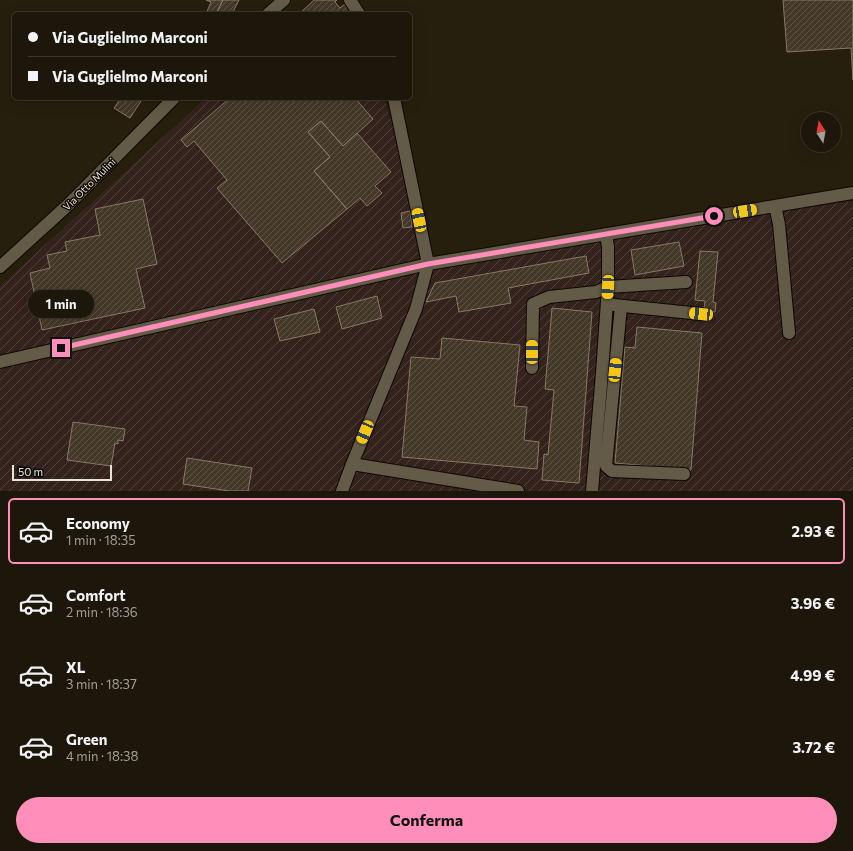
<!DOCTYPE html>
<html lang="it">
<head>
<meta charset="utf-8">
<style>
	body { margin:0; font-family:Commissioner,sans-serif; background:#252013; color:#f1f3f6; height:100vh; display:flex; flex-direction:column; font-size:15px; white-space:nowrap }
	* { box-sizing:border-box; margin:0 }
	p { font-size:13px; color:#a09f9c }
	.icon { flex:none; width:22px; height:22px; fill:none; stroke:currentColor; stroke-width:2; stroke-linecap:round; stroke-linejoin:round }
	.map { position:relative; height:491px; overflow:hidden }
	.details { display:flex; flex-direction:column; background:#1c170a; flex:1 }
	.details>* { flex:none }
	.hud { position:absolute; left:12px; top:12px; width:400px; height:88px; border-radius:6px; box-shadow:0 4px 16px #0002,0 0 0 1px #3a362b; display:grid; align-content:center; height:88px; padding:0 16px; background:#1c170a }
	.needle { width:26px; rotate:349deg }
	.controls { position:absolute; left:801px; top:112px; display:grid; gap:8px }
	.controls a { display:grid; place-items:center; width:40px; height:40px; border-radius:50%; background:#1c170a; box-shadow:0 4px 16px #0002,0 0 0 1px #3a362b; font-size:20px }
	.scale { position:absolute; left:12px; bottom:10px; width:100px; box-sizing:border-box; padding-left:4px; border:2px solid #e9e4d9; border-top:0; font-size:11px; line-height:14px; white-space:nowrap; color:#e9e4d9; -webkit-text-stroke:3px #0c0903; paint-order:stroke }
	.end { position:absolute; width:18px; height:18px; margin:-9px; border:5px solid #ff8eba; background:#111; box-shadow:0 0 0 2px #111 }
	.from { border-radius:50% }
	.bubble { position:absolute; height:28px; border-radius:14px; background:#1c170a; box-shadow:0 4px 16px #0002,0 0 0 1px #3a362b; font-size:13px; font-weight:700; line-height:28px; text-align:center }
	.car { position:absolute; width:12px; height:24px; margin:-12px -6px; border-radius:5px; box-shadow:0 0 3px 1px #0007; background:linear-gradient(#f5c518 24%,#345 0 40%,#f5c518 0 76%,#345 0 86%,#f5c518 0) }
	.hud b { display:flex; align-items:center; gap:14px; height:38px; font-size:15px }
	.hud b+b { border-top:1px solid #3a362b }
	.hud i { width:10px; height:10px; background:#f1f3f6 }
	ul { padding:7px 0 0; list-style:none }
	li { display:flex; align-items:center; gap:12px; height:66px; margin:0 8px 6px; padding:0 8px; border:2px solid transparent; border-radius:6px }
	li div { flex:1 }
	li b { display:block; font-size:15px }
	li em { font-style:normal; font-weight:700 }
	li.on { border-color:#ff8eba }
	li>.icon { width:36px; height:36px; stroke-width:1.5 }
	.button { display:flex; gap:8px; margin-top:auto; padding:8px 16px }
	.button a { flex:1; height:46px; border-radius:24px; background:#ff8eba; color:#111; font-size:16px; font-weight:700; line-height:46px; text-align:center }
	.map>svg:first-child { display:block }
</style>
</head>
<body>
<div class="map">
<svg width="853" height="491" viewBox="0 0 853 491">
	<defs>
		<pattern id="industrial-furrows" width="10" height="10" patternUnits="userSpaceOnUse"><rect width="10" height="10" fill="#34221c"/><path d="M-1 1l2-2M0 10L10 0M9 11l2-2" fill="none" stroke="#51423c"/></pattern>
		<pattern id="building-hatch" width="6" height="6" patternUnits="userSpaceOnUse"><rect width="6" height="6" fill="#443828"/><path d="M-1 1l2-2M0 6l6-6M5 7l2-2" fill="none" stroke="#5f5547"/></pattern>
	</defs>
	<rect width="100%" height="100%" fill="#261f0d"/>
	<path fill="url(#industrial-furrows)" d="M 206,98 L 384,98 L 435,259 L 853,201 L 853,491 L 0,491 L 0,286 Z"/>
	<path fill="url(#building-hatch)" stroke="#877967" d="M 206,0 L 223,0 L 216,14 L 206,14 L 211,2 Z
		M 223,0 L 239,0 L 232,14 L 216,14 Z
		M 314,0 L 337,0 L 335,2 L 340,8 L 345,4 L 350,10 L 346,14 L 327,14 L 324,11 L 320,14 L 299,14 Z
		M 783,0 L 853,0 L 853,80 L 851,48 L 787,52 Z
		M 121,98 L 143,98 L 130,118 L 114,108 Z
		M 230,98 L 355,98 L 373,119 L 343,146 L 321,121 L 308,132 L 330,157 L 314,171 L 347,209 L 282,263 L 217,188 L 227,180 L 194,141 L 187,147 L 181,140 Z
		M 321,121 L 343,146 L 357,133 L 391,172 L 375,186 L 382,193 L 367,206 L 360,198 L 347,209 L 314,171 L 330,157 L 308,132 Z
		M 143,199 L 157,264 L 136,269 L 145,308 L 42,330 L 30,273 L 50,268 L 47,255 L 67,251 L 65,242 L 100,235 L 95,209 Z
		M 410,211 L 412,227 L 403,228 L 401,213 Z
		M 679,242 L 684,266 L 635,275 L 631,250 Z
		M 700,251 L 718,252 L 713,302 L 716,303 L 715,312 L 704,311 L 705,301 L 695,300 Z
		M 586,256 L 589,273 L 508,288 L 511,303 L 459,312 L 456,296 L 426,302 L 435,283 Z
		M 377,296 L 382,318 L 342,329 L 336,307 Z
		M 552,308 L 592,312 L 579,483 L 542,480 L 544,454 L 548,455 L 554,390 L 545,389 Z
		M 314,309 L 320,332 L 280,341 L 274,319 Z
		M 637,327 L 702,333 L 691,470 L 615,463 L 625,347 L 635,348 Z
		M 442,338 L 520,345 L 514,406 L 527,407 L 524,440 L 539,442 L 537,469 L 402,457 L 411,357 L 440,359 Z
		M 73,422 L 125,429 L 123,441 L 118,440 L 118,444 L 115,443 L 111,466 L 67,460 Z
		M 187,458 L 252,468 L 248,491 L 229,491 L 183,484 Z"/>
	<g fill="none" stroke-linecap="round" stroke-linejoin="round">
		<g stroke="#0f0800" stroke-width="14">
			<path id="minor" d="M 350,0 L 359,14
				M 268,14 L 284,0
				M 394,98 L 428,264 L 416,309 L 352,464 L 518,491
				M 775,206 L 779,224 L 789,333
				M 0,267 L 68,205 L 174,98
				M 614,305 L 701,314
				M 621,306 L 606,466 L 612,471 L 684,474
				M 0,362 L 428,264 L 853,193
				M 532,368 L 533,304 L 549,297 L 596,292 L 608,287 L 608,247 L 606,234
				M 342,491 L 352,464
				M 592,491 L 602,373 L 608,287 L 686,282"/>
		</g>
		<use href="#minor" stroke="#635b47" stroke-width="12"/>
	</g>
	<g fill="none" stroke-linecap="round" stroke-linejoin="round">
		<path stroke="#ff8eba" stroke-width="5" d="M 61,348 L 428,264 L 714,216"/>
	</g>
	<g text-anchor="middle" stroke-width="3" stroke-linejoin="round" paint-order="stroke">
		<g font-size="10" fill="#e9e4d9" stroke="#0c0903">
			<text transform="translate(89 184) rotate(-45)" y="4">Via Otto Mulini</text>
		</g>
	</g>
</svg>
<div class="controls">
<a><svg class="needle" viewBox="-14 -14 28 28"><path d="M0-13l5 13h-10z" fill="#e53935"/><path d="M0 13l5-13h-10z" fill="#a09f9c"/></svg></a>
</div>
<div class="scale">50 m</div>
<i class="end from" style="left:714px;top:216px"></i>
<i class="end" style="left:61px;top:348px"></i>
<div class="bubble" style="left:28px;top:290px;width:66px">1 min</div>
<i class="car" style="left:745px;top:211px;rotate:81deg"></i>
<i class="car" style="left:419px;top:220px;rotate:348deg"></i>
<i class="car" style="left:608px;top:287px;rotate:183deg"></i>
<i class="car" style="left:701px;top:314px;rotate:276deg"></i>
<i class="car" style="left:532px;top:352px;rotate:0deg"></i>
<i class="car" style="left:615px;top:370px;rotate:6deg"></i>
<i class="car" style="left:365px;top:432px;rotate:203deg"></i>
<div class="hud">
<b><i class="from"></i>Via Guglielmo Marconi</b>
<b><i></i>Via Guglielmo Marconi</b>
</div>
</div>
<section class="details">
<ul>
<li class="on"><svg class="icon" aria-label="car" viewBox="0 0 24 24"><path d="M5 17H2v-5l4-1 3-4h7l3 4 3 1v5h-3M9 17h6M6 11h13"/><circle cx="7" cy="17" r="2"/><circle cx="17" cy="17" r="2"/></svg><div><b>Economy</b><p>1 min · 18:35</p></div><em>2.93 €</em></li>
<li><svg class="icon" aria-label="car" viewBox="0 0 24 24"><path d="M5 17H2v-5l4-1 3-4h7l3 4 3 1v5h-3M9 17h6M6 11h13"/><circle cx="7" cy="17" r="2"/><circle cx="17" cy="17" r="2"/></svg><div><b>Comfort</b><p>2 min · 18:36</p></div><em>3.96 €</em></li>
<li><svg class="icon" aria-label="car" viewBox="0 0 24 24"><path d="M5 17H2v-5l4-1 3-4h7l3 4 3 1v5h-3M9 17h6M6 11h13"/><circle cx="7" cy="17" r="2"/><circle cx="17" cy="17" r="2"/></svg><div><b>XL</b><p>3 min · 18:37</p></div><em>4.99 €</em></li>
<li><svg class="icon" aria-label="car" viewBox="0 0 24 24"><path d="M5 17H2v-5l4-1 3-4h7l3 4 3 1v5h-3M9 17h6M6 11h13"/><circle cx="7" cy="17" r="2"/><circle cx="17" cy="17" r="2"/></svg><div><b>Green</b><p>4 min · 18:38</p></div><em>3.72 €</em></li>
</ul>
<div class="button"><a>Conferma</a></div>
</section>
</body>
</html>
